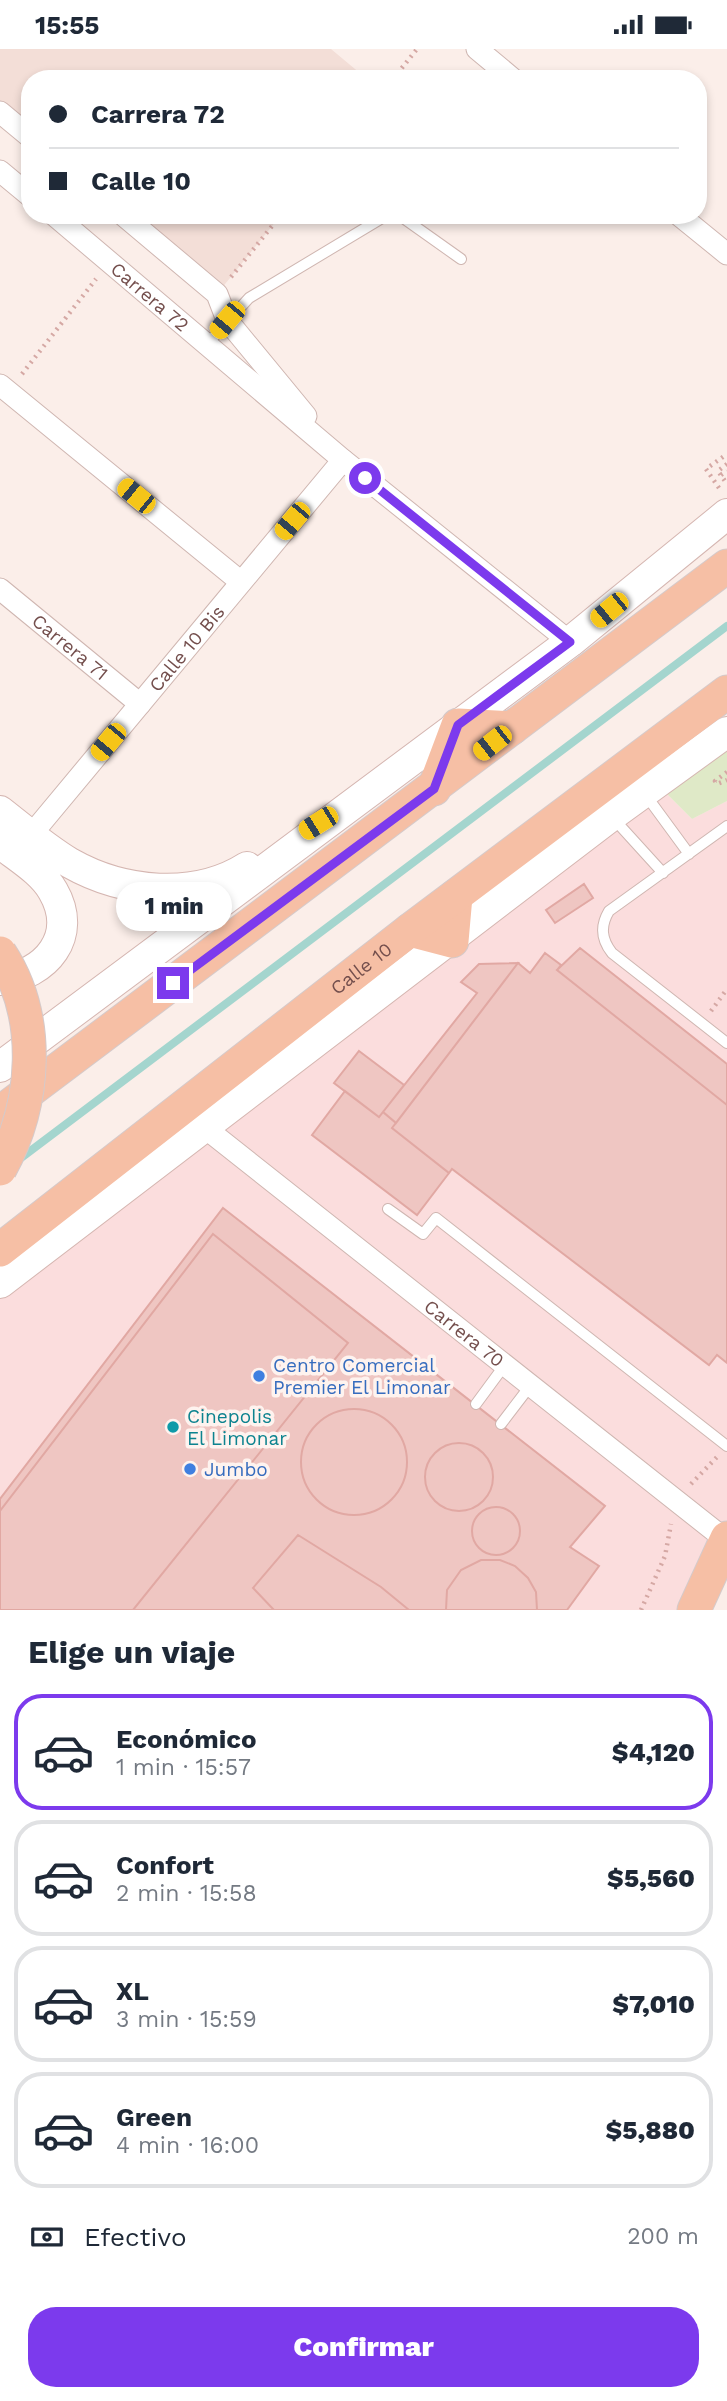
<!DOCTYPE html>
<html lang="es">
<head>
<meta charset="utf-8">
<style>
	body { margin:0; font-family:"Work Sans",sans-serif; background:#f2f2f3; color:#1f2937; height:100vh; display:flex; flex-direction:column; font-size:26px; white-space:nowrap }
	* { box-sizing:border-box; margin:0 }
	p { font-size:23px; color:#747a83 }
	.icon { flex:none; width:38px; height:38px; fill:none; stroke:currentColor; stroke-width:2; stroke-linecap:round; stroke-linejoin:round }
	.map { position:relative; height:1561px; overflow:hidden }
	.drawer { display:flex; flex-direction:column; background:#fff; flex:1 }
	.drawer>* { flex:none }
	.hud { position:absolute; left:21px; top:21px; width:686px; height:154px; border-radius:28px; box-shadow:0 4px 10px #0003; display:grid; align-content:center; height:154px; padding:0 28px; background:#fff }
	.end { position:absolute; width:32px; height:32px; margin:-16px; border:9px solid #7c3aed; background:#fff; box-shadow:0 0 0 4px #fff }
	.from { border-radius:50% }
	.bubble { position:absolute; height:49px; border-radius:24px; background:#fff; box-shadow:0 4px 10px #0003; font-size:23px; font-weight:800; line-height:49px; text-align:center }
	.car { position:absolute; width:21px; height:42px; margin:-21px -10px; border-radius:9px; box-shadow:0 0 5px 2px #0007; background:linear-gradient(#f5c518 24%,#345 0 40%,#f5c518 0 76%,#345 0 86%,#f5c518 0) }
	.hud b { display:flex; align-items:center; gap:24px; height:66px; font-size:26px }
	.hud b+b { border-top:2px solid #e0e1e3 }
	.hud i { width:18px; height:18px; background:#1f2937 }
	ul { padding:0; list-style:none }
	li { display:flex; align-items:center; gap:21px; height:116px; margin:0 14px 10px; padding:0 14px; border:4px solid #e0e1e3; border-radius:28px }
	li div { flex:1 }
	li b { display:block; font-size:26px }
	li em { font-style:normal; font-weight:800 }
	li.active { border-color:#7c3aed }
	li>.icon { width:63px; height:63px; stroke-width:1.5 }
	h2 { padding:0 28px; font-size:32px; line-height:84px }
	.pay { display:flex; align-items:center; gap:18px; height:77px; padding:0 28px; font-size:26px }
	.pay p { margin-inline-start:auto }
	.primary-button { display:flex; gap:14px; margin-top:auto; padding:14px 28px }
	.primary-button a { flex:1; height:80px; border-radius:28px; background:#7c3aed; color:#fff; font-size:28px; font-weight:800; line-height:80px; text-align:center }
	.status { display:flex; justify-content:space-between; align-items:center; height:49px; padding:0 35px; background:#fff; direction:ltr }
	.status svg { height:19px; fill:currentColor }
	.map>svg:first-child { display:block }
</style>
</head>
<body>
<div class="status"><b>15:55</b><svg viewBox="0 0 49 12"><path d="M0 12V9h3v3zM5 12V6h3v6zM10 12V3h3v9zM15 12V0h3v12zM26 1h20v11H26zM47 4h2v5h-2z"/></svg></div>
<div class="map">
<svg width="727" height="1561" viewBox="0 0 727 1561">
	<rect width="100%" height="100%" fill="#fbeee9"/>
	<path fill="#f3ded7" d="M 0,0 L 331,0 L 367,30 L 30,30 L 30,88 L 0,63 Z
		M 123,166 L 281,166 L 217,245 Z"/>
	<path fill="#fbdddd" d="M 657,735 L 692,770 L 727,752 L 727,1489 L 694,1561 L 0,1561 L 0,1234 Z"/>
	<path fill="#dfe9c7" d="M 727,683 L 727,752 L 692,770 L 657,735 Z"/>
	<g fill="none" stroke-linecap="round" stroke-linejoin="round">
		<path stroke="#a4d5ce" stroke-width="8" d="M 17,1112 L 727,577"/>
	</g>
	<path fill="#efc6c2" stroke="#e1a8a3" stroke-width="2" d="M 584,835 L 593,849 L 555,874 L 546,861 Z
		M 580,899 L 727,1015 L 727,1056 L 557,921 Z
		M 545,904 L 561,916 L 557,921 L 727,1056 L 727,1314 L 717,1306 L 709,1316 L 452,1120 L 449,1124 L 392,1079 L 518,914 L 530,924 Z
		M 518,914 L 396,1074 L 383,1063 L 477,944 L 461,933 L 479,915 Z
		M 359,1002 L 404,1036 L 379,1068 L 334,1034 Z
		M 345,1042 L 379,1068 L 383,1063 L 396,1074 L 392,1079 L 449,1124 L 417,1166 L 312,1086 Z
		M 223,1159 L 605,1457 L 570,1498 L 599,1517 L 567,1561 L 0,1561 L 0,1450 Z
		M 213,1185 L 348,1294 L 133,1561 L 0,1561 L 0,1462 Z
		M301 1413a53 53 0 1 1 106 0a53 53 0 1 1-106 0Z
		M425 1428a34 34 0 1 1 68 0a34 34 0 1 1-68 0Z
		M472 1482a24 24 0 1 1 48 0a24 24 0 1 1-48 0Z
		M 298,1486 L 381,1538 L 409,1561 L 274,1561 L 253,1539 Z
		M 481,1511 L 500,1511 L 515,1517 L 528,1529 L 536,1543 L 537,1561 L 446,1561 L 447,1541 L 461,1521 Z"/>
	<g fill="none" stroke-linecap="round" stroke-linejoin="round">
		<g stroke="#cfb6b1" stroke-width="12">
			<path id="lane" d="M 399,166 L 461,210
				M 207,295 L 249,249 L 387,166
				M 645,745 L 689,805
				M 613,769 L 663,824
				M 727,777 L 609,862 C 600,877 601,890 612,904 L 727,994
				M 388,1160 L 423,1185 L 436,1169 L 727,1397
				M 476,1355 L 504,1317
				M 501,1375 L 530,1337"/>
		</g>
		<g stroke="#cfb6b1" stroke-width="23">
			<g id="street">
				<path d="M 477,0 L 513,30"/>
				<path d="M 0,63 L 30,88"/>
				<path d="M 0,122 L 30,147"/>
				<path id="s1" d="M 54,166 L 343,411 L 570,593"/>
				<path d="M 123,166 L 217,245 L 227,271 L 306,367"/>
				<path d="M 679,166 L 727,205"/>
				<path d="M 0,336 L 241,533"/>
				<path id="s2" d="M 0,540 L 140,655"/>
				<path id="s3" d="M 31,786 L 343,411"/>
				<path id="s4" d="M 204,1078 L 726,1491"/>
			</g>
		</g>
		<g stroke="#d5b6b1" stroke-width="32">
			<path id="secondary" d="M 0,762 C 23,780 45,799 70,814 C 123,844 195,851 247,818
				M 0,794 C 17,808 42,822 53,842 C 79,887 46,926 0,931
				M 0,1018 L 570,593 L 727,465
				M 0,1234 L 611,767 L 727,683"/>
		</g>
		<g stroke="#d5caca" stroke-width="35">
			<g id="primary">
				<path d="M 434,740 L 458,676 L 512,679"/>
				<path d="M 410,881 L 452,892 L 456,847"/>
				<path d="M 0,1064 L 727,517"/>
				<path id="s5" d="M 0,1201 L 410,881 L 727,643"/>
				<path d="M 694,1561 L 727,1489"/>
			</g>
		</g>
		<path stroke="#d5a8a4" stroke-width="4.5" stroke-dasharray="2 5" stroke-linecap="butt" d="M 393,30 L 417,0
			M 231,228 L 281,166
			M 22,325 L 96,230
			M 727,415 L 718,422 L 727,435
			M 721,426 L 727,422
			M 719,439 L 706,420 L 727,405
			M 727,723 L 715,732 L 717,735 L 727,731
			M 711,962 L 727,940
			M 691,1435 L 717,1408
			M 641,1561 L 665,1507 L 671,1475"/>
		<use href="#lane" stroke="#fff" stroke-width="10"/>
		<use href="#street" stroke="#fff" stroke-width="21"/>
		<use href="#secondary" stroke="#fff" stroke-width="30"/>
		<use href="#primary" stroke="#f6bfa5" stroke-width="33"/>
		<g stroke="#d5caca" stroke-width="35" stroke-linecap="butt">
			<path id="primary-bridge" d="M 0,904 C 42,968 36,1055 0,1120"/>
		</g>
		<use href="#primary-bridge" stroke="#f6bfa5" stroke-width="33"/>
	</g>
	<g fill="none" stroke-linecap="round" stroke-linejoin="round">
		<path stroke="#7c3aed" stroke-width="9" d="M 173,934 L 434,740 L 458,676 L 570,593 L 365,429"/>
	</g>
	<g fill="#3f7fe0" stroke="#fef3ef" stroke-width="2.5">
		<circle cx="259" cy="1327" r="7"/>
		<circle cx="190" cy="1420" r="7"/>
	</g>
	<circle fill="#0f9aa8" stroke="#fef3ef" stroke-width="2.5" cx="173" cy="1378" r="7"/>
	<g text-anchor="middle" stroke-width="7" stroke-linejoin="round" paint-order="stroke">
		<g font-size="19" fill="#744f4d" stroke="#fef3ef">
			<text dy="7" stroke="none"><textPath href="#s1" startOffset="126">Carrera 72</textPath></text>
			<text dy="7" stroke="none"><textPath href="#s2" startOffset="91">Carrera 71</textPath></text>
			<text dy="7" stroke="none"><textPath href="#s3" startOffset="243">Calle 10 Bis</textPath></text>
			<text dy="7" stroke="none"><textPath href="#s5" startOffset="458">Calle 10</textPath></text>
			<text dy="7" stroke="none"><textPath href="#s4" startOffset="332">Carrera 70</textPath></text>
		</g>
		<g font-size="19" fill="#366cbe" stroke="#fef3ef" text-anchor="start">
			<text x="273" y="1323">Centro Comercial<tspan x="273" dy="22">Premier El Limonar</tspan></text>
			<text x="204" y="1427">Jumbo</text>
		</g>
		<g font-size="19" fill="#0d838f" stroke="#fef3ef" text-anchor="start">
			<text x="187" y="1374">Cinepolis<tspan x="187" dy="22">El Limonar</tspan></text>
		</g>
	</g>
</svg>
<i class="end from" style="left:365px;top:429px"></i>
<i class="end" style="left:173px;top:934px"></i>
<div class="bubble" style="left:116px;top:833px;width:116px">1 min</div>
<i class="car" style="left:227px;top:271px;rotate:220deg"></i>
<i class="car" style="left:136px;top:447px;rotate:309deg"></i>
<i class="car" style="left:292px;top:472px;rotate:220deg"></i>
<i class="car" style="left:609px;top:561px;rotate:231deg"></i>
<i class="car" style="left:108px;top:693px;rotate:220deg"></i>
<i class="car" style="left:492px;top:694px;rotate:232deg"></i>
<i class="car" style="left:318px;top:774px;rotate:238deg"></i>
<div class="hud">
<b><i class="from"></i>Carrera 72</b>
<b><i></i>Calle 10</b>
</div>
</div>
<section class="drawer">
<h2>Elige un viaje</h2>
<ul>
<li class="active"><svg class="icon" aria-label="car" viewBox="0 0 24 24"><path d="M5 17H2v-5l4-1 3-4h7l3 4 3 1v5h-3M9 17h6M6 11h13"/><circle cx="7" cy="17" r="2"/><circle cx="17" cy="17" r="2"/></svg><div><b>Económico</b><p>1 min · 15:57</p></div><em>$4,120</em></li>
<li><svg class="icon" aria-label="car" viewBox="0 0 24 24"><path d="M5 17H2v-5l4-1 3-4h7l3 4 3 1v5h-3M9 17h6M6 11h13"/><circle cx="7" cy="17" r="2"/><circle cx="17" cy="17" r="2"/></svg><div><b>Confort</b><p>2 min · 15:58</p></div><em>$5,560</em></li>
<li><svg class="icon" aria-label="car" viewBox="0 0 24 24"><path d="M5 17H2v-5l4-1 3-4h7l3 4 3 1v5h-3M9 17h6M6 11h13"/><circle cx="7" cy="17" r="2"/><circle cx="17" cy="17" r="2"/></svg><div><b>XL</b><p>3 min · 15:59</p></div><em>$7,010</em></li>
<li><svg class="icon" aria-label="car" viewBox="0 0 24 24"><path d="M5 17H2v-5l4-1 3-4h7l3 4 3 1v5h-3M9 17h6M6 11h13"/><circle cx="7" cy="17" r="2"/><circle cx="17" cy="17" r="2"/></svg><div><b>Green</b><p>4 min · 16:00</p></div><em>$5,880</em></li>
</ul>
<div class="pay"><svg class="icon" aria-label="cash" viewBox="0 0 24 24"><path d="M3 7h18v10H3z"/><circle cx="12" cy="12" r="2"/></svg>Efectivo<p>200 m</p></div>
<div class="primary-button"><a>Confirmar</a></div>
</section>
</body>
</html>
